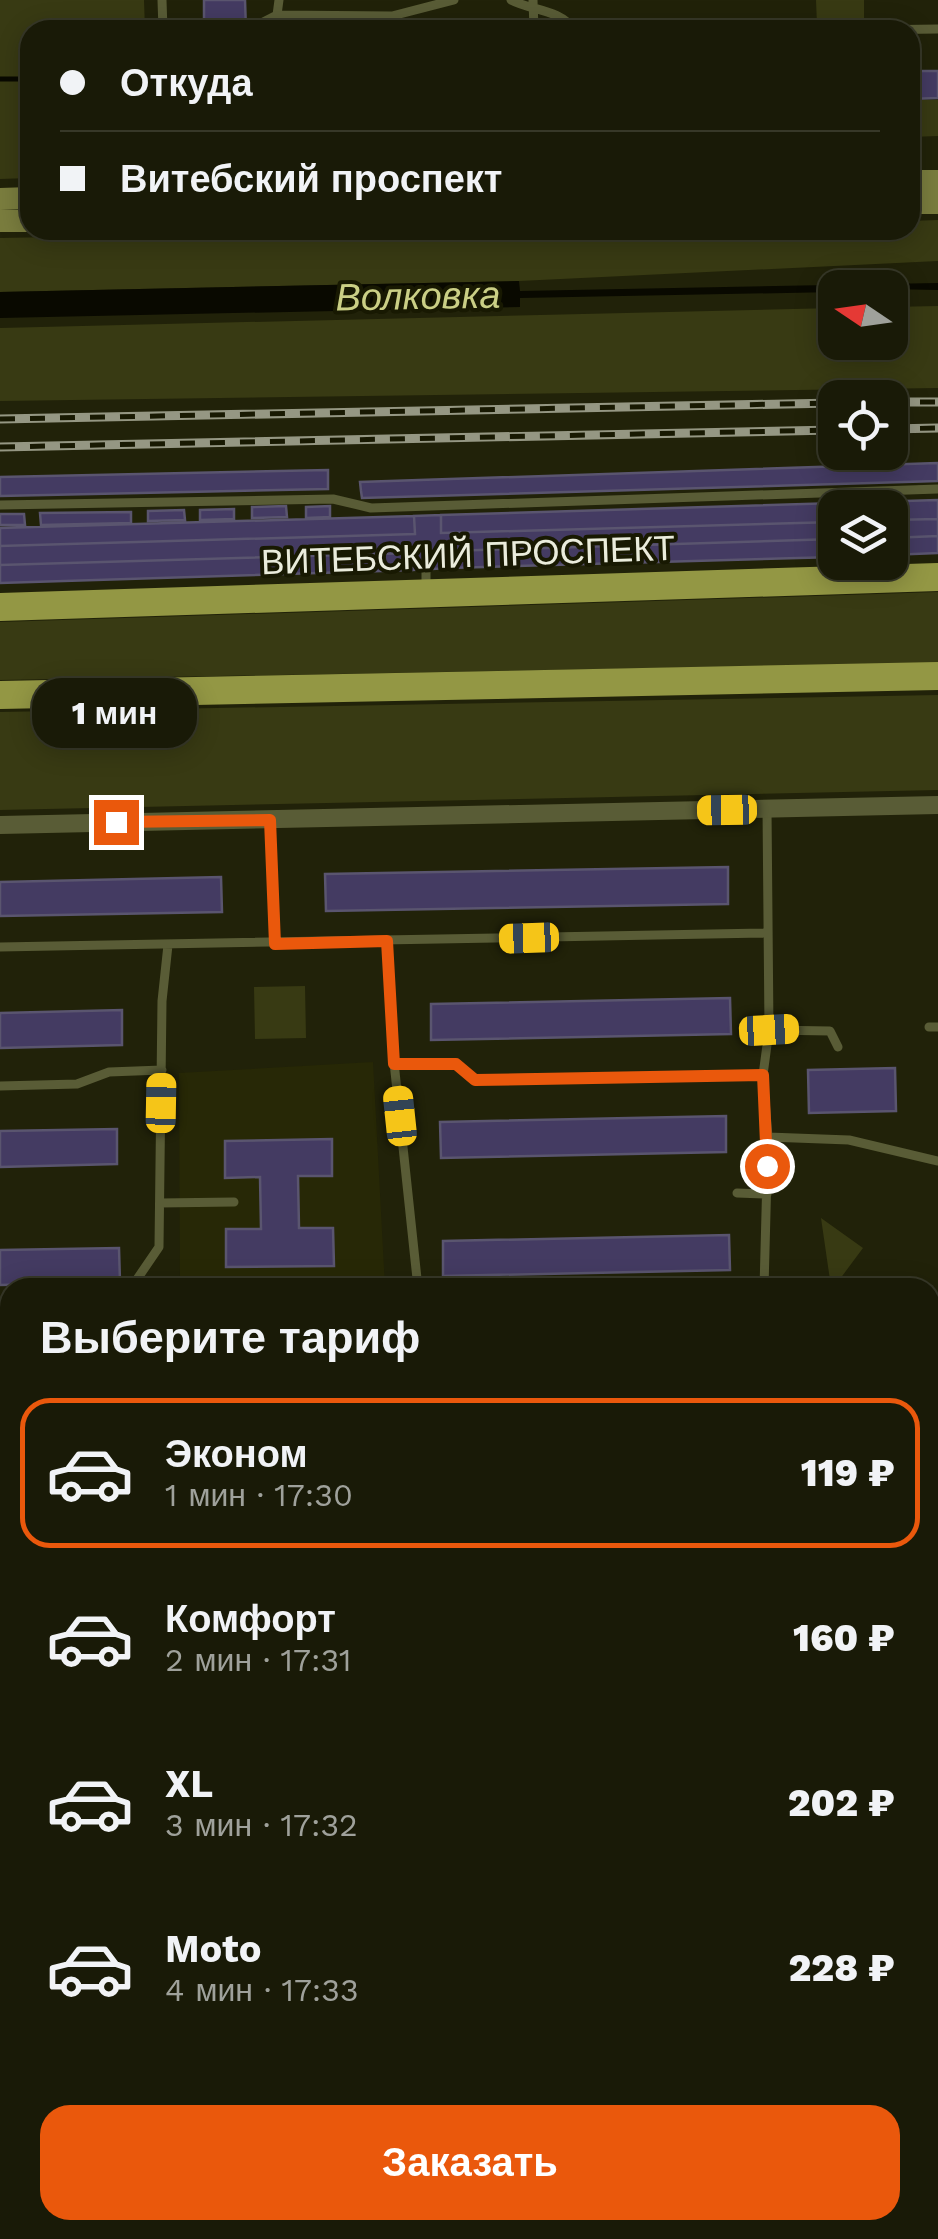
<!DOCTYPE html>
<html lang="ru">
<head>
<meta charset="utf-8">
<style>
	body { margin:0; font-family:"Work Sans",sans-serif; background:#222311; color:#f1f3f6; height:100vh; display:flex; flex-direction:column; font-size:38px; white-space:nowrap }
	* { box-sizing:border-box; margin:0 }
	p { font-size:32px; color:#9fa19b }
	.icon { flex:none; width:55px; height:55px; fill:none; stroke:currentColor; stroke-width:2; stroke-linecap:round; stroke-linejoin:round }
	.map { position:relative; flex:1; overflow:hidden }
	.side { position:absolute; left:0px; top:1278px; width:940px; height:962px; display:flex; flex-direction:column; background:#191a07; border-radius:30px 30px 0 0; box-shadow:0 5px 25px #0003,0 0 0 2px #373828 }
	.side>* { flex:none }
	.guide { position:absolute; left:20px; top:20px; width:900px; height:220px; border-radius:30px; box-shadow:0 5px 25px #0003,0 0 0 2px #373828; display:grid; align-content:center; height:220px; padding:0 40px; background:#191a07 }
	.needle { width:65px; rotate:283deg }
	.controls { position:absolute; left:818px; top:270px; display:grid; gap:20px }
	.controls a { display:grid; place-items:center; width:90px; height:90px; border-radius:20px; background:#191a07; box-shadow:0 5px 25px #0003,0 0 0 2px #373828; font-size:50px }
	.end { position:absolute; width:45px; height:45px; margin:-22px; border:12px solid #ea580c; background:#fff; box-shadow:0 0 0 5px #fff }
	.from { border-radius:50% }
	.bubble { position:absolute; height:70px; border-radius:30px; background:#191a07; box-shadow:0 5px 25px #0003,0 0 0 2px #373828; font-size:32px; font-weight:800; line-height:70px; text-align:center }
	.car { position:absolute; width:30px; height:60px; margin:-30px -15px; border-radius:12px; box-shadow:0 0 8px 2px #0007; background:linear-gradient(#f5c518 24%,#345 0 40%,#f5c518 0 76%,#345 0 86%,#f5c518 0) }
	.guide b { display:flex; align-items:center; gap:35px; height:95px; font-size:38px }
	.guide b+b { border-top:2px solid #373828 }
	.guide i { width:25px; height:25px; background:#f1f3f6 }
	ul { padding:0; list-style:none }
	li { display:flex; align-items:center; gap:30px; height:150px; margin:0 20px 15px; padding:0 20px; border:5px solid transparent; border-radius:30px }
	li div { flex:1 }
	li b { display:block; font-size:38px }
	li em { font-style:normal; font-weight:800 }
	li.active { border-color:#ea580c }
	li>.icon { width:90px; height:90px; stroke-width:1.5 }
	h2 { padding:0 40px; font-size:45px; line-height:120px }
	.cta { display:flex; gap:20px; margin-top:auto; padding:20px 40px }
	.cta a { flex:1; height:115px; border-radius:30px; background:#ea580c; color:#fff; font-size:40px; font-weight:800; line-height:115px; text-align:center }
	.map>svg:first-child { display:block }
</style>
</head>
<body>
<div class="map">
<svg width="938" height="2239" viewBox="0 0 938 2239">
	<rect width="100%" height="100%" fill="#212209"/>
	<path fill="#272806" d="M 373,1062 L 385,1287 L 180,1287 L 179,1073 Z"/>
	<path fill="#383a13" d="M 0,0 L 144,0 L 145,30 L 30,30 L 30,178 L 0,179 Z
		M 816,0 L 864,0 L 864,24 L 817,25 Z
		M 910,100 L 938,100 L 938,136 L 910,137 Z
		M 938,220 L 938,261 L 519,281 L 0,292 L 0,238 L 439,230 L 910,230 L 910,221 Z
		M 938,306 L 938,388 L 0,401 L 0,328 L 835,308 L 835,342 L 890,342 L 890,307 Z
		M 938,592 L 938,663 L 0,680 L 0,622 Z
		M 938,695 L 938,790 L 0,810 L 0,712 Z
		M 305,986 L 306,1038 L 255,1039 L 254,987 Z
		M 821,1218 L 863,1248 L 834,1287 L 831,1287 Z"/>
	<path fill="#090900" d="M 519,281 L 520,291 L 938,283 L 938,290 L 835,288 L 835,292 L 520,298 L 520,307 L 0,318 L 0,292 Z"/>
	<g fill="none" stroke-linecap="round" stroke-linejoin="round">
		<path stroke="#090900" stroke-width="5" d="M 0,79 L 30,79"/>
	</g>
	<path fill="#443b62" stroke="#5a556f" stroke-width="2.5" d="M 204,0 L 245,0 L 246,30 L 204,30 Z
		M 910,71 L 938,71 L 938,98 L 910,99 Z
		M 938,463 L 938,481 L 362,498 L 361,491 L 360,482 Z
		M 328,470 L 328,489 L 0,496 L 0,477 Z
		M 938,500 L 938,519 L 890,520 L 890,508 L 835,508 L 835,522 L 441,533 L 441,515 Z
		M 286,506 L 287,517 L 252,518 L 252,507 Z
		M 330,506 L 330,517 L 306,518 L 306,507 Z
		M 234,509 L 234,519 L 200,520 L 200,510 Z
		M 184,510 L 185,520 L 148,521 L 148,511 Z
		M 131,512 L 131,523 L 41,525 L 40,513 Z
		M 0,514 L 24,514 L 25,525 L 0,525 Z
		M 441,515 L 441,533 L 835,522 L 835,539 L 449,551 L 450,568 L 413,570 L 412,553 L 0,565 L 0,546 L 415,534 L 414,516 Z
		M 414,516 L 415,534 L 0,546 L 0,528 Z
		M 938,519 L 938,536 L 890,538 L 890,520 Z
		M 938,536 L 938,553 L 890,555 L 890,538 Z
		M 835,539 L 835,557 L 450,568 L 449,551 Z
		M 412,553 L 413,570 L 0,583 L 0,565 Z
		M 728,867 L 728,904 L 326,911 L 325,874 Z
		M 221,877 L 222,912 L 0,916 L 0,882 Z
		M 730,998 L 731,1034 L 431,1040 L 431,1004 Z
		M 122,1010 L 122,1045 L 0,1048 L 0,1013 Z
		M 895,1068 L 896,1111 L 809,1113 L 808,1070 Z
		M 726,1116 L 726,1152 L 441,1158 L 440,1122 Z
		M 117,1129 L 117,1164 L 0,1167 L 0,1131 Z
		M 332,1139 L 332,1176 L 298,1176 L 299,1228 L 333,1228 L 334,1266 L 226,1267 L 226,1229 L 261,1229 L 260,1177 L 225,1178 L 225,1141 Z
		M 729,1235 L 730,1270 L 443,1276 L 443,1241 Z
		M 119,1248 L 120,1282 L 0,1285 L 0,1250 Z
		M 10,1367 L 10,1403 L 0,1403 L 0,1368 Z
		M 0,1758 L 10,1759 L 10,1795 L 0,1795 Z
		M 0,1922 L 10,1922 L 10,2056 L 0,2056 Z"/>
	<g fill="none" stroke-linecap="round" stroke-linejoin="round">
		<path stroke="#595c36" stroke-width="9" d="M 162,0 L 163,30
			M 511,0 C 532,11 560,9 574,30
			M 533,0 L 534,30
			M 277,15 L 392,16 L 454,0
			M 248,30 L 277,15 L 279,0
			M 866,30 L 938,29
			M 0,505 L 333,499 L 371,508 L 938,489
			M 426,570 L 426,591
			M 270,819 L 275,944
			M 387,941 L 393,1053 L 418,1288
			M 0,947 L 766,933
			M 929,1027 L 938,1027
			M 769,1030 L 830,1031 L 838,1047
			M 394,1064 L 455,1064 L 475,1079 L 763,1075
			M 0,1086 L 77,1084 L 109,1072 L 162,1070
			M 768,1137 L 849,1140 L 938,1161
			M 737,1193 L 767,1194
			M 160,1203 L 234,1202
			M 131,1288 L 159,1247 L 162,1001 L 168,945
			M 764,1288 L 768,1137 L 763,1075 L 769,1030 L 767,809
			M 0,1328 L 10,1328
			M 930,1415 L 938,1415
			M 0,1826 L 10,1826
			M 0,1917 L 10,1917
			M 930,1984 L 937,1962 L 932,1931 L 938,1720
			M 930,2044 L 938,2063"/>
		<path stroke="#595c36" stroke-width="18" d="M 0,825 L 938,805
			M 0,2092 L 10,2092
			M 930,2105 L 938,2105"/>
		<path stroke="#7a7d3e" stroke-width="22" d="M 910,181 L 938,181
			M 0,199 L 30,198
			M 910,203 L 938,203
			M 0,221 L 30,221
			M 0,2211 L 10,2211
			M 930,2224 L 938,2224
			M 0,2230 L 10,2230
			M 29,2230 L 681,2239"/>
		<path stroke="#939744" stroke-width="28" d="M 0,607 L 938,577
			M 0,695 L 938,676"/>
		<g stroke="#959783" stroke-width="9">
			<path id="rail" d="M 890,402 L 938,402
				M 0,419 L 835,403
				M 890,429 L 938,428
				M 0,447 L 835,430"/>
		</g>
		<use href="#rail" stroke="#181902" stroke-width="5" stroke-dasharray="15" stroke-linecap="butt"/>
	</g>
	<g fill="none" stroke-linecap="round" stroke-linejoin="round">
		<path stroke="#ea580c" stroke-width="12" d="M 116,822 L 270,820 L 275,944 L 387,941 L 394,1064 L 456,1064 L 475,1080 L 763,1075 L 767,1166"/>
	</g>
	<g text-anchor="middle" stroke-width="8" stroke-linejoin="round" paint-order="stroke">
		<g font-size="35" fill="#eaecdc" stroke="#181902">
			<text transform="translate(468 555) rotate(-2)" y="12">ВИТЕБСКИЙ ПРОСПЕКТ</text>
		</g>
		<g font-size="38" font-style="italic" fill="#cacf85" stroke="#181902">
			<text transform="translate(418 296) rotate(-1)" y="13">Волковка</text>
		</g>
	</g>
</svg>
<div class="controls">
<a><svg class="needle" viewBox="-14 -14 28 28"><path d="M0-13l5 13h-10z" fill="#e53935"/><path d="M0 13l5-13h-10z" fill="#9fa19b"/></svg></a>
<a><svg class="icon" aria-label="locate" viewBox="0 0 24 24"><circle cx="12" cy="12" r="6"/><path d="M12 2v4M12 18v4M2 12h4M18 12h4"/></svg></a>
<a><svg class="icon" aria-label="layers" viewBox="0 0 24 24"><path d="M12 4l9 5-9 5-9-5zM3 14l9 5 9-5"/></svg></a>
</div>
<i class="end from" style="left:767px;top:1166px"></i>
<i class="end" style="left:116px;top:822px"></i>
<div class="bubble" style="left:32px;top:678px;width:165px">1 мин</div>
<i class="car" style="left:727px;top:810px;rotate:269deg"></i>
<i class="car" style="left:529px;top:938px;rotate:268deg"></i>
<i class="car" style="left:769px;top:1030px;rotate:87deg"></i>
<i class="car" style="left:161px;top:1103px;rotate:1deg"></i>
<i class="car" style="left:400px;top:1116px;rotate:354deg"></i>
<div class="guide">
<b><i class="from"></i>Откуда</b>
<b><i></i>Витебский проспект</b>
</div>
<section class="side">
<h2>Выберите тариф</h2>
<ul>
<li class="active"><svg class="icon" aria-label="car" viewBox="0 0 24 24"><path d="M5 17H2v-5l4-1 3-4h7l3 4 3 1v5h-3M9 17h6M6 11h13"/><circle cx="7" cy="17" r="2"/><circle cx="17" cy="17" r="2"/></svg><div><b>Эконом</b><p>1 мин · 17:30</p></div><em>119 ₽</em></li>
<li><svg class="icon" aria-label="car" viewBox="0 0 24 24"><path d="M5 17H2v-5l4-1 3-4h7l3 4 3 1v5h-3M9 17h6M6 11h13"/><circle cx="7" cy="17" r="2"/><circle cx="17" cy="17" r="2"/></svg><div><b>Комфорт</b><p>2 мин · 17:31</p></div><em>160 ₽</em></li>
<li><svg class="icon" aria-label="car" viewBox="0 0 24 24"><path d="M5 17H2v-5l4-1 3-4h7l3 4 3 1v5h-3M9 17h6M6 11h13"/><circle cx="7" cy="17" r="2"/><circle cx="17" cy="17" r="2"/></svg><div><b>XL</b><p>3 мин · 17:32</p></div><em>202 ₽</em></li>
<li><svg class="icon" aria-label="car" viewBox="0 0 24 24"><path d="M5 17H2v-5l4-1 3-4h7l3 4 3 1v5h-3M9 17h6M6 11h13"/><circle cx="7" cy="17" r="2"/><circle cx="17" cy="17" r="2"/></svg><div><b>Moto</b><p>4 мин · 17:33</p></div><em>228 ₽</em></li>
</ul>
<div class="cta"><a>Заказать</a></div>
</section>
</div>
</body>
</html>
